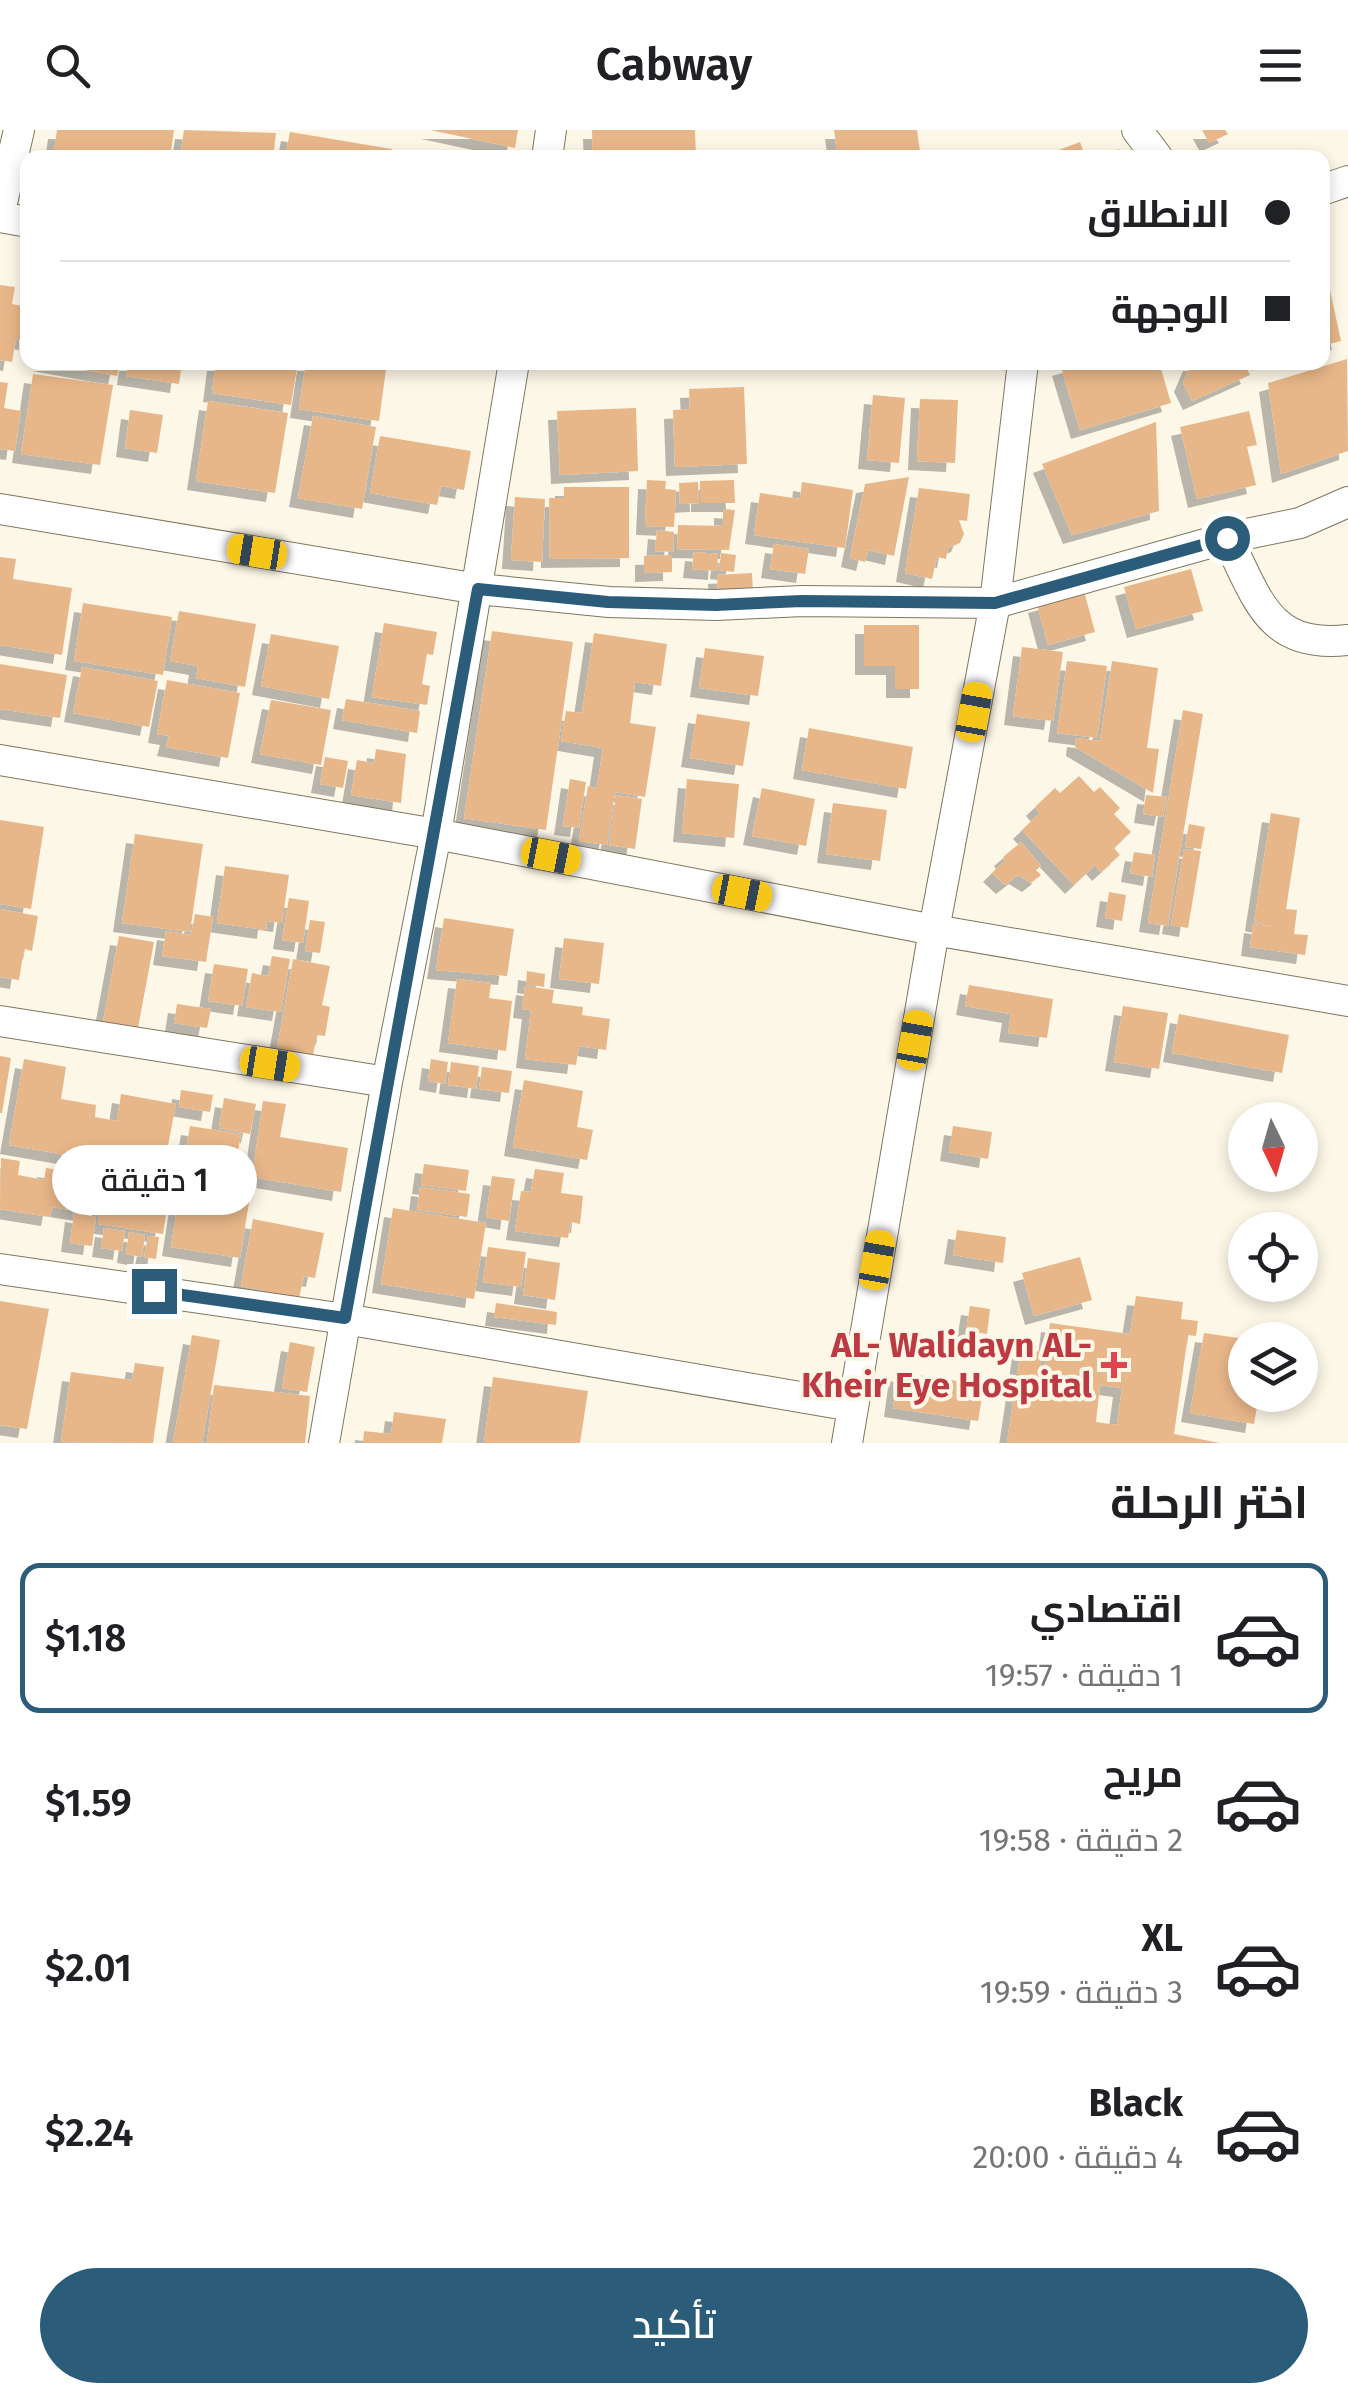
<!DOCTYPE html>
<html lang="ar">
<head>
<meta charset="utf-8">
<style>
	body { margin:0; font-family:"Fira Sans",Cairo,sans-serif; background:#f2f2f2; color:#202124; direction:rtl; height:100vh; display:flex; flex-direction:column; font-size:38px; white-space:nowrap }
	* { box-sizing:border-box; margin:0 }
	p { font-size:32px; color:#757577 }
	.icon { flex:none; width:55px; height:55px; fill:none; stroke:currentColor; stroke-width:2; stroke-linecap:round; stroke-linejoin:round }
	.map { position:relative; height:1313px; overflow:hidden; direction:ltr }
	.details { display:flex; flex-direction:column; background:#fff; flex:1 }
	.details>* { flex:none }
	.hud { position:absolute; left:20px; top:20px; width:1310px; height:220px; border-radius:20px; box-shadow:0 5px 15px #0003; direction:rtl; display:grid; align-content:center; height:220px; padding:0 40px; background:#fff }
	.needle { width:65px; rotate:175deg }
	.buttons { position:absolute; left:1228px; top:972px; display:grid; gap:20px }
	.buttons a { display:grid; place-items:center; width:90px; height:90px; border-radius:50%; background:#fff; box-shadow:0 5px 15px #0003; font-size:50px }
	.end { position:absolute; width:45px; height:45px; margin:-22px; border:12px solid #2b5c7a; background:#fff; box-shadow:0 0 0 5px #fff }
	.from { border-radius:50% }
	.bubble { position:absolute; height:70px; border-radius:35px; background:#fff; box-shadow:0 5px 15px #0003; font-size:32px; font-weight:600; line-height:70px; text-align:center; direction:rtl }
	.car { position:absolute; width:30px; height:60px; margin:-30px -15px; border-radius:12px; box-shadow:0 0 8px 2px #0007; background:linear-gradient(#f5c518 24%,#345 0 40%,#f5c518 0 76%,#345 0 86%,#f5c518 0) }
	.hud b { display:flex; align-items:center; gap:35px; height:95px; font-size:38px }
	.hud b+b { border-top:2px solid #e0e0e0 }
	.hud i { width:25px; height:25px; background:#202124 }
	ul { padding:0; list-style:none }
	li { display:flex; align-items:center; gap:30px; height:150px; margin:0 20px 15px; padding:0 20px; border:5px solid transparent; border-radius:20px }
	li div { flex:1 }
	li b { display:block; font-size:38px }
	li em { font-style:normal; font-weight:600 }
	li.current { border-color:#2b5c7a }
	li>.icon { width:90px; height:90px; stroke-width:1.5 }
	h2 { padding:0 40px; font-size:45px; line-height:120px }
	.action { display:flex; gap:20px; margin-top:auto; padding:20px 40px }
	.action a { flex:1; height:115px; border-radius:60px; background:#2b5c7a; color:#fff; font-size:40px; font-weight:600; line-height:115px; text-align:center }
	header { display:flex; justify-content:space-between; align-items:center; height:130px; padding:0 40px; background:#fff; font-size:45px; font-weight:600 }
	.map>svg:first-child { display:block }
</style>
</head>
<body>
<header><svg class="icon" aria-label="menu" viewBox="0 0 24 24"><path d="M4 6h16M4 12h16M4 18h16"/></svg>Cabway<svg class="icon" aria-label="search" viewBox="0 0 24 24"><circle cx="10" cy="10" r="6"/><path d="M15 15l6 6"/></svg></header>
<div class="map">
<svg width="1348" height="1313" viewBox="0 0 1348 1313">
	<defs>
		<filter id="shadow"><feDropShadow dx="-9" dy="9" stdDeviation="0" flood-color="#0004"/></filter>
	</defs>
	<rect width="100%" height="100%" fill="#fdf7e8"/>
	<path fill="#e8b789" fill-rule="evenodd" filter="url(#shadow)" d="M 57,0 L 174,0 L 170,28 L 53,28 Z
		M 184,0 L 276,3 L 273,28 L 180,28 Z
		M 430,0 L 518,0 L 515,18 Z
		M 592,0 L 695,0 L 696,28 L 593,28 Z
		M 834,0 L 917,0 L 921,28 L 838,28 Z
		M 1202,0 L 1225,0 L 1228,4 L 1209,13 Z
		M 290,2 L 392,19 L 390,28 L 285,28 Z
		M 1080,12 L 1086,28 L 1049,28 L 1048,24 Z
		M 1119,19 L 1122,28 L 1097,28 L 1097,27 Z
		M 1328,151 L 1341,211 L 1325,215 L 1328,226 L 1322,227 L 1322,152 Z
		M 0,155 L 15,157 L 12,174 L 28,177 L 28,211 L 16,209 L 12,232 L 0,230 Z
		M 1347,229 L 1348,321 L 1281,344 L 1268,253 Z
		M 41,232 L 120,232 L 117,246 Z
		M 128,232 L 182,232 L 179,254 L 126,246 Z
		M 216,232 L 298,232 L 291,275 L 212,263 Z
		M 306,232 L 387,232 L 379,291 L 299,279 Z
		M 1078,232 L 1159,232 L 1171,273 L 1080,300 L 1061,237 Z
		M 1192,232 L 1244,232 L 1250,245 L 1192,271 L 1183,253 Z
		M 33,244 L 113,255 L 100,335 L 21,324 Z
		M 0,252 L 8,253 L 4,278 L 21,281 L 15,321 L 0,319 Z
		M 744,257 L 747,334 L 675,337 L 673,280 L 690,279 L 689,259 Z
		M 873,265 L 905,268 L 899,333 L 867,330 Z
		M 920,269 L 958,270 L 955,333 L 917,331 Z
		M 208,271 L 288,283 L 275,363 L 196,351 Z
		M 636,278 L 638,341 L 560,345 L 557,281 Z
		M 130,280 L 163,285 L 157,323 L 125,318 Z
		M 1249,281 L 1257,315 L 1247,317 L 1256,355 L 1197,369 L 1180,297 Z
		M 313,286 L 376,297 L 362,379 L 298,368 Z
		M 1156,292 L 1159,381 L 1072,405 L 1042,334 Z
		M 380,306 L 471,321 L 464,360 L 441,356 L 437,375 L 370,363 Z
		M 909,347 L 894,426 L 868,420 L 865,432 L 850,428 L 865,354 Z
		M 647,350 L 666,351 L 665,359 L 676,360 L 674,397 L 645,396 Z
		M 734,350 L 735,373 L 700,373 L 700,351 Z
		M 698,352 L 699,373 L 680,374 L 679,353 Z
		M 802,352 L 853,360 L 845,418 L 754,405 L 760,363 L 800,369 Z
		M 564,357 L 629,357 L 629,428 L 550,429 L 549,368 L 564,368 Z
		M 919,358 L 970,364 L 967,391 L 959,390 L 964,404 L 960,413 L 948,418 L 946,429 L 937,427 L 932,449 L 905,443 Z
		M 515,367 L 545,369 L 542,432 L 511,430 Z
		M 723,379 L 735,380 L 729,420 L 677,419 L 678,395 L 723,396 Z
		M 657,400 L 674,402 L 673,422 L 655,421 Z
		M 774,414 L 809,419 L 805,444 L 770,439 Z
		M 694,422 L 718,424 L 717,441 L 692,439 Z
		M 721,423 L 736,425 L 734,442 L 719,440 Z
		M 672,425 L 672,442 L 644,443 L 644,426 Z
		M 0,427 L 16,429 L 13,449 L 72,458 L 62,525 L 0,515 Z
		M 1191,439 L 1203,481 L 1136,499 L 1124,457 Z
		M 752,443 L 753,461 L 718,463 L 717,445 Z
		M 1084,461 L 1095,502 L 1048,515 L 1037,474 Z
		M 83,473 L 172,487 L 163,545 L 74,531 Z
		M 179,481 L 256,494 L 245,557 L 196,548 L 198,536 L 170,531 Z
		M 384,493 L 437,502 L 433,525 L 427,524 L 422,554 L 430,556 L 427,575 L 372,567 Z
		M 864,495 L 919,495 L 919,559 L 895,559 L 895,536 L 864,536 Z
		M 492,501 L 573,512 L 546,700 L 464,688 Z
		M 594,503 L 667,514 L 661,556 L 635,552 L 630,593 L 656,597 L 645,667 L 615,662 L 607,715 L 579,711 L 588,656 L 597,658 L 603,618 L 561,611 L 566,581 L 582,583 Z
		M 271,504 L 339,516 L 329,569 L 261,556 Z
		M 1022,517 L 1063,522 L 1053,591 L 1013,586 Z
		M 705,518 L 764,526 L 758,566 L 699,558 Z
		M 1067,531 L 1107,536 L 1097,608 L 1057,603 Z
		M 1112,531 L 1158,538 L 1147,618 L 1159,619 L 1153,663 L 1075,617 L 1076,608 L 1100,611 Z
		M 0,534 L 67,545 L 60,588 L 0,579 Z
		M 82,537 L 158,551 L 149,597 L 73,583 Z
		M 167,550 L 240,563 L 228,628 L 166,617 L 169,606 L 157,604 Z
		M 346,569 L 420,581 L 417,603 L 342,590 Z
		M 271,570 L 331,580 L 321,635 L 260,624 Z
		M 1183,580 L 1203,584 L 1168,796 L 1148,793 Z
		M 697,584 L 750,592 L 743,636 L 690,628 Z
		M 809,598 L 913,617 L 906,659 L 802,640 Z
		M 376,619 L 406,624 L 401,673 L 351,665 L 357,630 L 374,633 Z
		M 325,627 L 348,631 L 343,658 L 320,654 Z
		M 1079,646 L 1094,662 L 1100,657 L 1120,678 L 1114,684 L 1131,702 L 1114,718 L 1120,725 L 1101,742 L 1095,735 L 1074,755 L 1022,700 L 1040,683 L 1035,677 L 1055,658 L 1060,663 Z
		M 570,649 L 586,652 L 579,698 L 563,696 Z
		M 687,649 L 739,654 L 734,708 L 682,703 Z
		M 762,658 L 815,669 L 806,716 L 752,706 Z
		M 616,665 L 642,669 L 635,719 L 609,715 Z
		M 1146,665 L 1167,667 L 1163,687 L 1143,684 Z
		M 833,673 L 887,680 L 880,731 L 826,724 Z
		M 1271,683 L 1300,688 L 1286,779 L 1297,780 L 1294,804 L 1308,805 L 1305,825 L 1250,817 L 1253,794 L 1273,797 L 1254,792 Z
		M 0,690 L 44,697 L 31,779 L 0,774 Z
		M 1189,694 L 1205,697 L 1201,719 L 1185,717 Z
		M 135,704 L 203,714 L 190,802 L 122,793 Z
		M 1021,712 L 1041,736 L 1036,740 L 1041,745 L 1031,753 L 1018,745 L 1005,755 L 992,743 L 1005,730 L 1003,727 Z
		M 1184,719 L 1201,721 L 1188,798 L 1171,795 Z
		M 1134,722 L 1155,725 L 1152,747 L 1130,743 Z
		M 225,736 L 289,745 L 282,793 L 267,791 L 266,800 L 217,793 Z
		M 1109,762 L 1126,765 L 1122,791 L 1105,788 Z
		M 289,768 L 309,771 L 303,813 L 282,810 Z
		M 0,779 L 38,786 L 32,821 L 24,819 L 19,850 L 0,847 Z
		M 195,784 L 213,787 L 206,832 L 162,826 L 166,801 L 191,805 Z
		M 444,788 L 514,799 L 507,846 L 436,840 Z
		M 310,790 L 325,792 L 320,823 L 305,821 Z
		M 119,806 L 154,812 L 138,898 L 103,892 Z
		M 564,808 L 604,813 L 599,854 L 559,849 Z
		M 272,826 L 290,829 L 281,882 L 246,877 L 252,843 L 268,846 Z
		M 293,829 L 330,836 L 322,875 L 330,877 L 325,906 L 317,905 L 312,931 L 276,925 Z
		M 214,834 L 248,839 L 242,876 L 208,871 Z
		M 527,841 L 545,844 L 544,857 L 526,854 Z
		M 457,849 L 491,853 L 489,868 L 512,871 L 506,921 L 448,913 Z
		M 969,855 L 1053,869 L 1047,908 L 1008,903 L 1011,884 L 965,876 Z
		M 525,856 L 554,860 L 552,873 L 583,877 L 582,885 L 610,889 L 606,920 L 579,916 L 576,935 L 525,929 L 531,880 L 522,879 Z
		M 177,874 L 211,879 L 207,898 L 174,893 Z
		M 1123,876 L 1168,883 L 1159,939 L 1114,932 Z
		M 1179,884 L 1289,905 L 1282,943 L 1172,923 Z
		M 0,926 L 11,928 L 2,983 L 0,983 Z
		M 24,929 L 66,937 L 61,969 L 96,975 L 95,987 L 117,991 L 121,964 L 176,974 L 163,1042 L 9,1015 Z
		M 431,929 L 448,932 L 445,954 L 428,951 Z
		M 451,932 L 479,936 L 476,959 L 448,955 Z
		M 482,937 L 512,941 L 509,963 L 479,959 Z
		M 524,950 L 583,961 L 577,997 L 593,1000 L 587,1030 L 513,1017 Z
		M 181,960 L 213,965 L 210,982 L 179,977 Z
		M 224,968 L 256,974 L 250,1004 L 219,998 Z
		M 263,971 L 286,974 L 280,1007 L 348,1018 L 341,1062 L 252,1047 Z
		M 190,996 L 241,1004 L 234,1043 L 183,1035 Z
		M 953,996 L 992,1002 L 988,1029 L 949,1022 Z
		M 1,1028 L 20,1031 L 18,1045 L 44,1050 L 46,1038 L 102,1047 L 96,1084 L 52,1077 L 50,1087 L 0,1079 Z
		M 424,1034 L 469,1040 L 466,1061 L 421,1055 Z
		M 535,1039 L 564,1043 L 561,1063 L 583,1066 L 580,1094 L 571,1092 L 568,1108 L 515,1101 L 521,1061 L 531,1062 Z
		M 204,1041 L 253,1048 L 240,1128 L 171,1117 L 182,1047 L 202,1051 Z
		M 492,1046 L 515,1049 L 509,1091 L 486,1087 Z
		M 104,1055 L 169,1066 L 163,1104 L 98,1094 Z
		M 420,1057 L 470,1064 L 467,1087 L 417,1080 Z
		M 393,1078 L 486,1093 L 474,1169 L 381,1154 Z
		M 74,1083 L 96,1087 L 92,1116 L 70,1113 Z
		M 253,1089 L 324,1103 L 315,1148 L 304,1146 L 299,1168 L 241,1156 Z
		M 104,1098 L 125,1101 L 122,1121 L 101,1118 Z
		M 957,1100 L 1006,1107 L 1003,1133 L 953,1125 Z
		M 129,1102 L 145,1105 L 142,1127 L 126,1124 Z
		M 148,1106 L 159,1107 L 156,1129 L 144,1127 Z
		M 488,1117 L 526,1122 L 521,1157 L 483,1152 Z
		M 1080,1127 L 1092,1170 L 1034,1186 L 1022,1143 Z
		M 528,1128 L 560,1133 L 555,1170 L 523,1165 Z
		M 1136,1166 L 1183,1172 L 1181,1189 L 1198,1191 L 1196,1206 L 1188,1205 L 1174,1304 L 1220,1313 L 1007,1313 L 1021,1219 L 1042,1222 L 1039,1248 L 1043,1248 L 1050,1193 L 1130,1204 ZM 1100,1255 L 1122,1258 L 1117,1295 L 1096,1292 Z
		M 0,1171 L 49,1179 L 27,1299 L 0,1295 Z
		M 496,1173 L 557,1182 L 556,1195 L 494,1187 Z
		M 970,1176 L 990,1179 L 987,1204 L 966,1201 Z
		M 1204,1203 L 1245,1209 L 1245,1265 L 1259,1265 L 1254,1294 L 1190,1283 Z
		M 192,1205 L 220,1210 L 202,1313 L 173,1313 Z
		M 290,1212 L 315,1217 L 307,1262 L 282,1258 Z
		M 135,1233 L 164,1237 L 153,1313 L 61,1312 L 71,1242 L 132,1250 Z
		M 898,1242 L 984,1255 L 978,1291 L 893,1278 Z
		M 493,1247 L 588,1261 L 580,1313 L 484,1313 Z
		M 214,1255 L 310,1266 L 305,1313 L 207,1313 Z
		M 394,1282 L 446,1289 L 442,1313 L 363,1313 L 364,1301 L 391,1304 Z"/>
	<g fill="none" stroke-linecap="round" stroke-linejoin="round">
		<g stroke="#807660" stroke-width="32">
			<path id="street" d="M 1137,0 L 1158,28
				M 547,28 L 551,0
				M 1322,60 L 1348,51
				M 0,81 L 19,0
				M 0,87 L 28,92
				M 0,379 L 478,459 L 609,472 L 716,475 L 803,471 L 995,473 L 1227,408 L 1300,393 L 1348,372
				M 1227,408 C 1258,469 1268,519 1348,510
				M 0,630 L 436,704 L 934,800 L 1348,871
				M 0,891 L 387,952
				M 0,1139 L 345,1189 L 852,1276
				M 324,1313 L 387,952 L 436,704 L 514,232
				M 847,1313 L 934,800 L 995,473 L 1023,232"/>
		</g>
		<use href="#street" stroke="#fff" stroke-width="30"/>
	</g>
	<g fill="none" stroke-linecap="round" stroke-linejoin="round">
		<path stroke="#2b5c7a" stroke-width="12" d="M 154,1161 L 345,1188 C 387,945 436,702 478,459 L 608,472 L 716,475 L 802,471 L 995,473 L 1227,408"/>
	</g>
	<path fill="#e0444e" stroke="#fdf7e8" stroke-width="4" d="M1109 1220h10v10h10v10h-10v10h-10v-10h-10v-10h10z"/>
	<g text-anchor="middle" stroke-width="8" stroke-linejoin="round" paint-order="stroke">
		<g font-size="35" font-weight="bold" fill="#be3a42" stroke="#fdf7e8" text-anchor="end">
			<text x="1092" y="1227">AL- Walidayn AL-<tspan x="1092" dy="40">Kheir Eye Hospital</tspan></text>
		</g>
	</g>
</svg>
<div class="buttons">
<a><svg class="needle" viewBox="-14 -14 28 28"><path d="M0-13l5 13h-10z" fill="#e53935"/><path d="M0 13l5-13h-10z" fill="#757577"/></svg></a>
<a><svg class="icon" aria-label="locate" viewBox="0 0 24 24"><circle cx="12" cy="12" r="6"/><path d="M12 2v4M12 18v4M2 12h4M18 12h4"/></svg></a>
<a><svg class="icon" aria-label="layers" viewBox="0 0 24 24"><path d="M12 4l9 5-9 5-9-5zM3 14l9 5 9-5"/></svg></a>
</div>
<i class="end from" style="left:1227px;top:408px"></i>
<i class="end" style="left:154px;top:1161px"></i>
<div class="bubble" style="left:52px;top:1015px;width:205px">1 دقيقة</div>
<i class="car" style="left:257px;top:422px;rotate:279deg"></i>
<i class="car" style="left:974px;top:582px;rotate:10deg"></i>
<i class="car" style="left:551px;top:726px;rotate:101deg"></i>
<i class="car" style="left:742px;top:763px;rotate:101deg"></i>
<i class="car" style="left:915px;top:910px;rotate:10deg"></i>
<i class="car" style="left:270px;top:934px;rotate:99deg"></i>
<i class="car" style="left:877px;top:1130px;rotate:10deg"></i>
<div class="hud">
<b><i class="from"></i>الانطلاق</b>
<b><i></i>الوجهة</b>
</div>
</div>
<section class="details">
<h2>اختر الرحلة</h2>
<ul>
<li class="current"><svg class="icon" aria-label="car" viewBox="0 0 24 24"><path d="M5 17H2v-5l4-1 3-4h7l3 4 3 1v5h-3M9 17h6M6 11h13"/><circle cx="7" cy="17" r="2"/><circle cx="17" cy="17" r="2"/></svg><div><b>اقتصادي</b><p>1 دقيقة · 19:57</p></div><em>$1.18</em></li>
<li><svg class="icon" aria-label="car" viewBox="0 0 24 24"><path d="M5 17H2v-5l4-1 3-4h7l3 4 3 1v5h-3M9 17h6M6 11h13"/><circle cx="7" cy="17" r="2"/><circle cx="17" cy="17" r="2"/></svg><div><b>مريح</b><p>2 دقيقة · 19:58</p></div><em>$1.59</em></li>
<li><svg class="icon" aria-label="car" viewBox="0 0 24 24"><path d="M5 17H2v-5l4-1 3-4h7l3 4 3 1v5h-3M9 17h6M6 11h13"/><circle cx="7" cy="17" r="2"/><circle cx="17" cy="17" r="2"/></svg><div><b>XL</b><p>3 دقيقة · 19:59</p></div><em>$2.01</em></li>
<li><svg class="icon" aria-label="car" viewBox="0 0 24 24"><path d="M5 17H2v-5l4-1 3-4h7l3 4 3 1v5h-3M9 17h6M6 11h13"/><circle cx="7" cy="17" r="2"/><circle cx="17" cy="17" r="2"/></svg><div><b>Black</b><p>4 دقيقة · 20:00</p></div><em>$2.24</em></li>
</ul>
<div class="action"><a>تأكيد</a></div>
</section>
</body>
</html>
